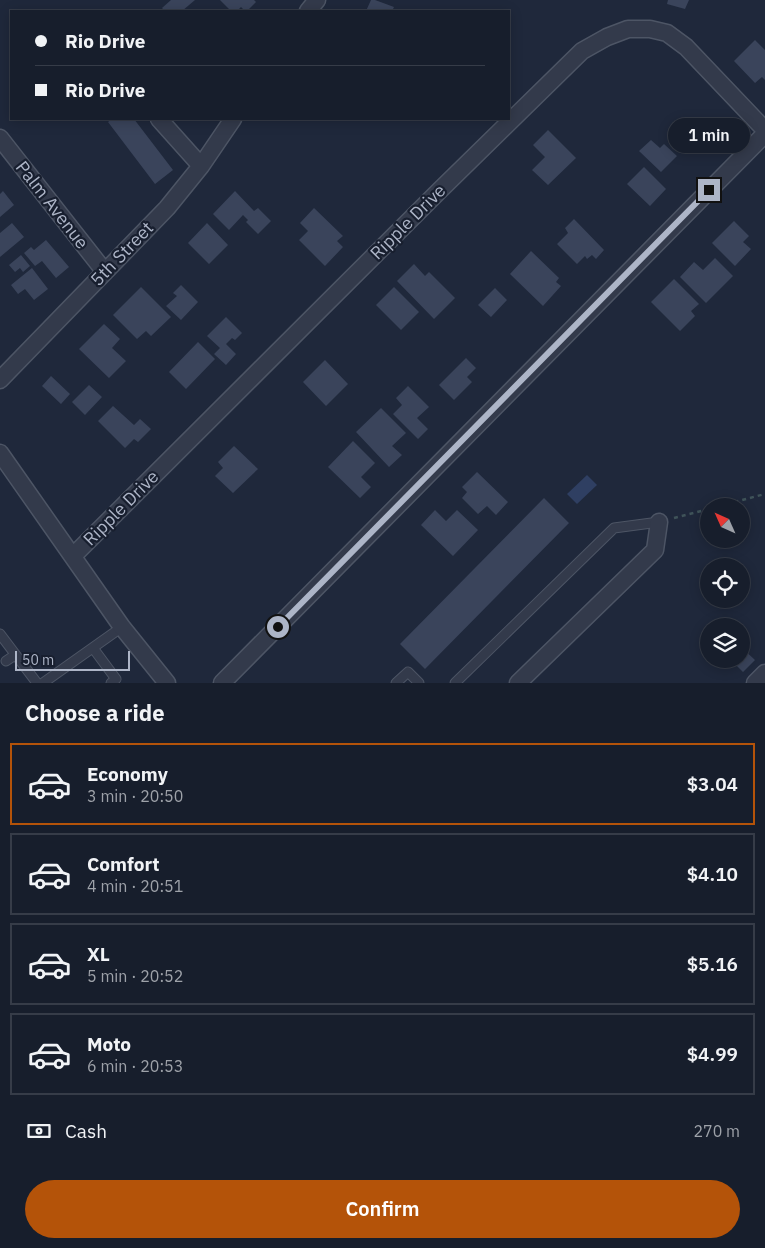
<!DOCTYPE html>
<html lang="en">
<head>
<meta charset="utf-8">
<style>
	body { margin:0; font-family:"IBM Plex Sans",sans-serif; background:#242b38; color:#f1f3f6; height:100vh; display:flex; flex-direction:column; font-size:19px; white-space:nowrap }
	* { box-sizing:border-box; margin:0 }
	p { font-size:16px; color:#9ea2a9 }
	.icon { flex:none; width:28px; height:28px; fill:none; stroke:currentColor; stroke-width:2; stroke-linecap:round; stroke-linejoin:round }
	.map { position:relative; height:683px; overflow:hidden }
	.drawer { display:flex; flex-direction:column; background:#171e2c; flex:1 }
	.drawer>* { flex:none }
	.banner { position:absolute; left:10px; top:10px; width:500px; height:110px; border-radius:0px; box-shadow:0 2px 12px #0003,0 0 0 1px #363c48; display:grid; align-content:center; height:110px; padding:0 25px; background:#171e2c }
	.needle { width:32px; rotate:315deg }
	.buttons { position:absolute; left:700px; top:498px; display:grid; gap:10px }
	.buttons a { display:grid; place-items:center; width:50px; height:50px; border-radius:50%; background:#171e2c; box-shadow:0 2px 12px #0003,0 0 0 1px #363c48; font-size:25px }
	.scale { position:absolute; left:15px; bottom:12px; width:115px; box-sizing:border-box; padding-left:5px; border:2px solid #adb5c7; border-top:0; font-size:14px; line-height:18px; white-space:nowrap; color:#adb5c7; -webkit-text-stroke:4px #181f2f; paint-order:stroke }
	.end { position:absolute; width:22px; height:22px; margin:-11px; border:6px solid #adb5c7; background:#111; box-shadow:0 0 0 2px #111 }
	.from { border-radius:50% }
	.bubble { position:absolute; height:35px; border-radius:18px; background:#171e2c; box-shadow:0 2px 12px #0003,0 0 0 1px #363c48; font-size:16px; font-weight:600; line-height:35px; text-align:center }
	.banner b { display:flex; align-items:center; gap:18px; height:48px; font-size:19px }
	.banner b+b { border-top:1px solid #363c48 }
	.banner i { width:12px; height:12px; background:#f1f3f6 }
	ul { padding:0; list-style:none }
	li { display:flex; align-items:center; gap:15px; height:82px; margin:0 10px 8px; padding:0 15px; border:2px solid #363c48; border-radius:0px }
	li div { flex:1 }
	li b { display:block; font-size:19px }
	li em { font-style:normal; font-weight:600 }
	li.on { border-color:#b45309 }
	li>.icon { width:45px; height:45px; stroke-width:1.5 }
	h2 { padding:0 25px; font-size:22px; line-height:60px }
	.pay { display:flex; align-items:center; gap:12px; height:55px; padding:0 25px; font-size:19px }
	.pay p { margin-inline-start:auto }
	.primary-button { display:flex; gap:10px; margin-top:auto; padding:10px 25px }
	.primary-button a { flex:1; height:58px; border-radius:30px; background:#b45309; color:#fff; font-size:20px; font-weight:600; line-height:58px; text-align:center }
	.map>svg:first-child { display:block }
</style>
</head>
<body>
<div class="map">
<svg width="765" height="683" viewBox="0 0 765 683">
	<rect width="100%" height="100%" fill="#1f283b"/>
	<path fill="#2f3f62" d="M 587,475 L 597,485 L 577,504 L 567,494 Z"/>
	<path fill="#3a445b" d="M 171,0 L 195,0 L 182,11 L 165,11 L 162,8 Z
		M 220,0 L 254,0 L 256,2 L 247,11 L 245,11 L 241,7 L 237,11 L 231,11 Z
		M 371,0 L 375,0 L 394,7 L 392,11 L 366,11 Z
		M 668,0 L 689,0 L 685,9 L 667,4 Z
		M 755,40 L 765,50 L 765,80 L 762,77 L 755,83 L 734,61 Z
		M 112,119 L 134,119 L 173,170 L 155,184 L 108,122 Z
		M 548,130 L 576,158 L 548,185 L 532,170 L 545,157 L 533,145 Z
		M 651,140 L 660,148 L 664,144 L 677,156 L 661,172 L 639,151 Z
		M 644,167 L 666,189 L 650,206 L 627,184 Z
		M 3,191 L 14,205 L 0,217 L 0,194 Z
		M 235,191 L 254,211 L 258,208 L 271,221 L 258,234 L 246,222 L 248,220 L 243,215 L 229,230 L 213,214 Z
		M 314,208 L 343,236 L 337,241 L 343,247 L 325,266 L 299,240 L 308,231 L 300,223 Z
		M 574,219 L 604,250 L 596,259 L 592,255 L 587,259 L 585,256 L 577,264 L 557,244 L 568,233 L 565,228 Z
		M 734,221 L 749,236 L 743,242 L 751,249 L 735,266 L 712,243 Z
		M 12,223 L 24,237 L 0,257 L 0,233 Z
		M 207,223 L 228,245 L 209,264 L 188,243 Z
		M 46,240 L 69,267 L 56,278 L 42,261 L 35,266 L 24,253 L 31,247 L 34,250 Z
		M 531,251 L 559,278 L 556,282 L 561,286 L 543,306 L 510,274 Z
		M 21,255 L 30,266 L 23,272 L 20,268 L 15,272 L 9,265 Z
		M 715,258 L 733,276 L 706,303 L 680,277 L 694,262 L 703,270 Z
		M 414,264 L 425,276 L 429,272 L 455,298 L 434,319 L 397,281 Z
		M 32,268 L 48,289 L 34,300 L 25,289 L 18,294 L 11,285 Z
		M 674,279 L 699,304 L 691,311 L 695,316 L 680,331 L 651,302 Z
		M 181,285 L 198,302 L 181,320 L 166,306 L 177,296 L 173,293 Z
		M 141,287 L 171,317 L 151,336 L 146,331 L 137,339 L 113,315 Z
		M 394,287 L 419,312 L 401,330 L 376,305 Z
		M 495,288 L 507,300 L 491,317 L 478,305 Z
		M 226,317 L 242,333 L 235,340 L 232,338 L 226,344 L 236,354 L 226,365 L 214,354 L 220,348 L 207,336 Z
		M 104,324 L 120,339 L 112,348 L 126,361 L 109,378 L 79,349 Z
		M 198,342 L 215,359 L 186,389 L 169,372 Z
		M 466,358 L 476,368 L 467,377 L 472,382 L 454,400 L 439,385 Z
		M 325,360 L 348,384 L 326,406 L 303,382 Z
		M 51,376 L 70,394 L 61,404 L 42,386 Z
		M 89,385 L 102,397 L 85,415 L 72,402 Z
		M 408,386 L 429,407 L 417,418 L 428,429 L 418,439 L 393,414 L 402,405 L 396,398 Z
		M 113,406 L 134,425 L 140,419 L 151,429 L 138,442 L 134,439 L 125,448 L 98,421 Z
		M 381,408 L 406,433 L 392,446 L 402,455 L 389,467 L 356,432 Z
		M 353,441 L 375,463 L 361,477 L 371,487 L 360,498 L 328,467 Z
		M 234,446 L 258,469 L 233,493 L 215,476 L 223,468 L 218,462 Z
		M 477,472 L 508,502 L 496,515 L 487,506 L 478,514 L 462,498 L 467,492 L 462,487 Z
		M 544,498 L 569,523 L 425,669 L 400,644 Z
		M 435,510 L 446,521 L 457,510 L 478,530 L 453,556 L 421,525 Z
		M 741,647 L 755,660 L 743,672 L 730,659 L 741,659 Z"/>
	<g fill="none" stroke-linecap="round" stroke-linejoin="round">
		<g stroke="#4d5565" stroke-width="11">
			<path id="service" d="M 0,634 L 37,683
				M 93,648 L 116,679 L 111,683
				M 6,661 L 15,655
				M 43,683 L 122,627
				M 396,683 L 408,672 L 419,683
				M 455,683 L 614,528 L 659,522"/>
		</g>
		<g stroke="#4d5565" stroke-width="19">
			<path id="minor" d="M 308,11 L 317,0
				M 159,119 L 201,166
				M 0,138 L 105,272
				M 0,380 L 167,208 L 201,166 L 233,119
				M 0,453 L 122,627 L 167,683
				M 73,556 L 439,191 L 582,51 L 607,37 L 628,29 L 650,29 L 667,33 L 686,47 L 765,130
				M 222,683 L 765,134
				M 518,683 L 655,550 L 659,522
				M 755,683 L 765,673"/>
		</g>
		<path stroke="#3f5359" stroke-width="2.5" stroke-dasharray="4 4" stroke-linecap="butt" d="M 719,506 L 765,494
			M 674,518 L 709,509"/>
		<use href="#service" stroke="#333a4b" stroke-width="9"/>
		<use href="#minor" stroke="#333a4b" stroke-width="16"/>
	</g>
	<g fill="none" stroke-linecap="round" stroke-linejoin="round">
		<path stroke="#adb5c7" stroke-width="6" d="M 278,627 L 709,190"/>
	</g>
	<g text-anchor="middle" stroke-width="4.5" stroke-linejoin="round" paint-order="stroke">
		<g font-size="18" fill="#adb5c7" stroke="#181f2f">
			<text transform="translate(52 205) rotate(52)" y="6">Palm Avenue</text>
			<text transform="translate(408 222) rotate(-45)" y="6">Ripple Drive</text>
			<text transform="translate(122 254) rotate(-46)" y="6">5th Street</text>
			<text transform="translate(121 508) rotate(-45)" y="6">Ripple Drive</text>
		</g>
	</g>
</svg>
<div class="buttons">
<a><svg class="needle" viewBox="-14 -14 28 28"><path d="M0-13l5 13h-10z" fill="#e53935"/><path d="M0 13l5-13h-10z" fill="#9ea2a9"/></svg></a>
<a><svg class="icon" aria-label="locate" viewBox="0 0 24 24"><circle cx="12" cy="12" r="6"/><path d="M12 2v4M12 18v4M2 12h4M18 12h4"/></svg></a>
<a><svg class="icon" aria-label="layers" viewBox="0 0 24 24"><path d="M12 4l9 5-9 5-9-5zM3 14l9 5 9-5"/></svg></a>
</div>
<div class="scale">50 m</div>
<i class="end from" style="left:278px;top:627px"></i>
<i class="end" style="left:709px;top:190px"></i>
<div class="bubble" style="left:668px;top:118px;width:82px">1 min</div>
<div class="banner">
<b><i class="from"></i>Rio Drive</b>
<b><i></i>Rio Drive</b>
</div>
</div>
<section class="drawer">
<h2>Choose a ride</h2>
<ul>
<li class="on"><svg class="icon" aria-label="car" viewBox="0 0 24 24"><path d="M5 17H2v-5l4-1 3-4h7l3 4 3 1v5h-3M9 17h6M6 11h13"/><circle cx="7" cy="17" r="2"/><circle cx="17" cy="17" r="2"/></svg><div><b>Economy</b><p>3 min · 20:50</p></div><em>$3.04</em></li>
<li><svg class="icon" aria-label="car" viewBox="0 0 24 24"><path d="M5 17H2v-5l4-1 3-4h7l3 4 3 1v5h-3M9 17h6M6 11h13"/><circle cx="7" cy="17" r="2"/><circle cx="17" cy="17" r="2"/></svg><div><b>Comfort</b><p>4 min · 20:51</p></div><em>$4.10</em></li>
<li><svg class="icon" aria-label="car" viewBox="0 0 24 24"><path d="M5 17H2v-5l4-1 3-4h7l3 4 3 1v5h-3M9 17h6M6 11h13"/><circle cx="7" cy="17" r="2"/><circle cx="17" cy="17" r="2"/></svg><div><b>XL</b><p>5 min · 20:52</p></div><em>$5.16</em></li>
<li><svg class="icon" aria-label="car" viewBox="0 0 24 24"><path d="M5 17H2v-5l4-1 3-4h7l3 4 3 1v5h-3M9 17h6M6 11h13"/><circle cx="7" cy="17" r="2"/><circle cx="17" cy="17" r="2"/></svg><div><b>Moto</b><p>6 min · 20:53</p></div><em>$4.99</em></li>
</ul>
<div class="pay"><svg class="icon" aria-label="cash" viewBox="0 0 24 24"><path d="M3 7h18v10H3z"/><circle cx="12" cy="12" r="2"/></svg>Cash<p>270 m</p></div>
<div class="primary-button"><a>Confirm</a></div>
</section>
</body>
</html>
